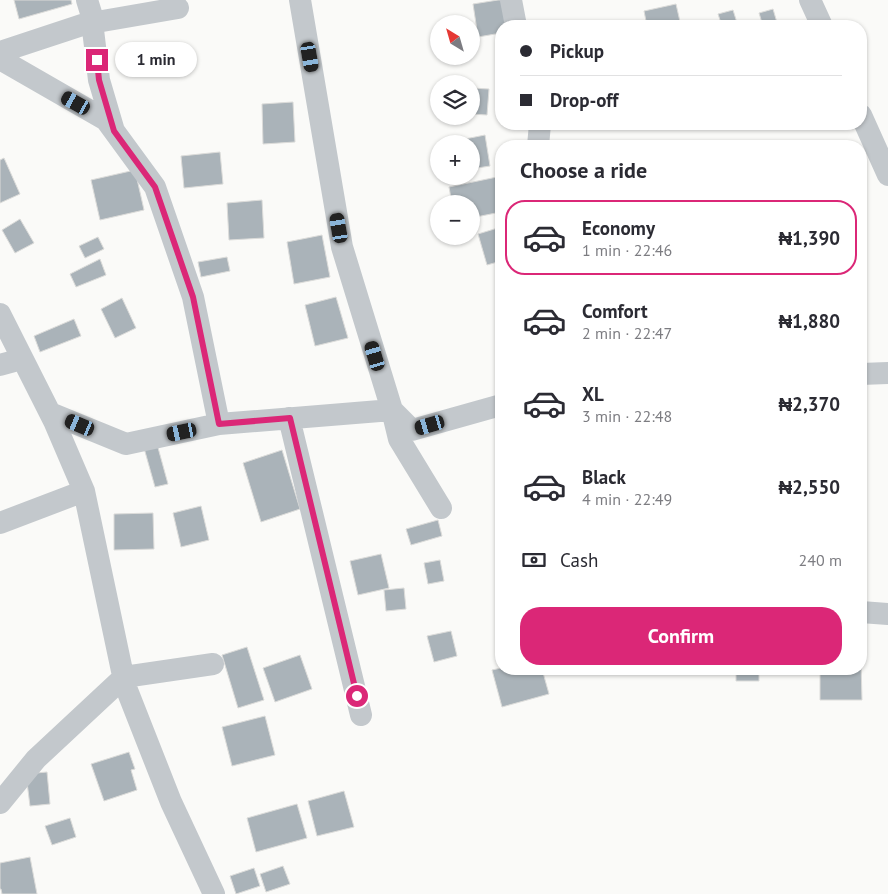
<!DOCTYPE html>
<html lang="en">
<head>
<meta charset="utf-8">
<style>
	body { margin:0; font-family:"PT Sans",sans-serif; background:#f2f2f3; color:#2b2b33; height:100vh; display:flex; flex-direction:column; font-size:19px; white-space:nowrap }
	* { box-sizing:border-box; margin:0 }
	p { font-size:16px; color:#7c7c81 }
	.icon { flex:none; width:28px; height:28px; fill:none; stroke:currentColor; stroke-width:2; stroke-linecap:round; stroke-linejoin:round }
	.map { position:relative; flex:1; overflow:hidden }
	.details { position:absolute; left:495px; top:140px; width:372px; height:535px; display:flex; flex-direction:column; background:#fff; border-radius:20px; box-shadow:0 1px 4px #0004 }
	.details>* { flex:none }
	.hud { position:absolute; left:495px; top:20px; width:372px; height:110px; border-radius:20px; box-shadow:0 1px 4px #0004; display:grid; align-content:center; height:110px; padding:0 25px; background:#fff }
	.needle { width:32px; rotate:323deg }
	.tools { position:absolute; left:430px; top:15px; display:grid; gap:10px }
	.tools a { display:grid; place-items:center; width:50px; height:50px; border-radius:50%; background:#fff; box-shadow:0 1px 4px #0004; font-size:25px }
	.end { position:absolute; width:22px; height:22px; margin:-11px; border:6px solid #db2777; background:#fff; box-shadow:0 0 0 2px #fff }
	.from { border-radius:50% }
	.bubble { position:absolute; height:35px; border-radius:18px; background:#fff; box-shadow:0 1px 4px #0004; font-size:16px; font-weight:700; line-height:35px; text-align:center }
	.car { position:absolute; width:15px; height:30px; margin:-15px -8px; border-radius:6px; box-shadow:0 0 4px 1px #0007; background:linear-gradient(#222 24%,#8ab4d8 0 40%,#222 0 76%,#8ab4d8 0 86%,#222 0) }
	.hud b { display:flex; align-items:center; gap:18px; height:48px; font-size:19px }
	.hud b+b { border-top:1px solid #e1e1e2 }
	.hud i { width:12px; height:12px; background:#2b2b33 }
	ul { padding:0; list-style:none }
	li { display:flex; align-items:center; gap:15px; height:75px; margin:0 10px 8px; padding:0 15px; border:2px solid transparent; border-radius:20px }
	li div { flex:1 }
	li b { display:block; font-size:19px }
	li em { font-style:normal; font-weight:700 }
	li.on { border-color:#db2777 }
	li>.icon { width:45px; height:45px; stroke-width:1.5 }
	h2 { padding:0 25px; font-size:22px; line-height:60px }
	.pay { display:flex; align-items:center; gap:12px; height:55px; padding:0 25px; font-size:19px }
	.pay p { margin-inline-start:auto }
	.action { display:flex; gap:10px; margin-top:auto; padding:10px 25px }
	.action a { flex:1; height:58px; border-radius:20px; background:#db2777; color:#fff; font-size:20px; font-weight:700; line-height:58px; text-align:center }
	.map>svg:first-child { display:block }
</style>
</head>
<body>
<div class="map">
<svg width="888" height="894" viewBox="0 0 888 894">
	<rect width="100%" height="100%" fill="#fafaf8"/>
	<path fill="#aab3b9" stroke="#dcdcda" d="M 14,0 L 71,0 L 72,4 L 19,19 Z
		M 498,0 L 505,0 L 509,26 L 501,26 L 501,33 L 478,37 L 473,4 Z
		M 676,4 L 681,26 L 647,26 L 644,11 Z
		M 773,9 L 778,26 L 763,26 L 759,13 Z
		M 733,10 L 738,26 L 722,26 L 718,14 Z
		M 471,88 L 489,89 L 487,115 L 471,114 Z
		M 293,102 L 295,142 L 263,144 L 262,104 Z
		M 648,124 L 660,124 L 661,126 L 649,128 Z
		M 485,135 L 490,166 L 471,169 L 471,144 L 456,144 L 455,141 Z
		M 220,152 L 223,184 L 184,188 L 181,156 Z
		M 4,158 L 20,194 L 0,203 L 0,160 Z
		M 135,170 L 144,210 L 100,220 L 91,180 Z
		M 497,177 L 501,198 L 501,212 L 471,218 L 471,204 L 452,204 L 449,187 Z
		M 262,200 L 264,238 L 229,240 L 227,203 Z
		M 20,219 L 34,243 L 15,253 L 2,230 Z
		M 501,227 L 501,261 L 487,265 L 478,234 Z
		M 322,235 L 330,277 L 294,284 L 287,242 Z
		M 98,237 L 104,249 L 85,258 L 79,246 Z
		M 227,257 L 230,271 L 201,277 L 198,262 Z
		M 100,259 L 106,275 L 76,287 L 70,274 Z
		M 336,297 L 348,338 L 315,346 L 305,305 Z
		M 122,298 L 136,328 L 115,338 L 101,309 Z
		M 74,319 L 81,336 L 40,352 L 34,336 Z
		M 157,444 L 168,484 L 155,487 L 144,448 Z
		M 282,450 L 300,509 L 261,522 L 243,463 Z
		M 201,506 L 209,540 L 181,547 L 173,513 Z
		M 153,513 L 154,549 L 114,550 L 114,514 Z
		M 438,520 L 442,536 L 411,545 L 406,529 Z
		M 381,554 L 389,588 L 358,595 L 350,561 Z
		M 440,560 L 444,581 L 428,584 L 424,563 Z
		M 404,588 L 406,609 L 386,611 L 384,590 Z
		M 451,631 L 457,656 L 434,662 L 427,636 Z
		M 247,647 L 264,700 L 238,708 L 222,655 Z
		M 300,655 L 312,689 L 275,702 L 263,668 Z
		M 861,662 L 862,700 L 820,700 L 820,669 L 861,669 Z
		M 501,668 L 501,669 L 542,669 L 549,694 L 502,707 L 492,670 Z
		M 736,669 L 759,669 L 759,681 L 736,681 Z
		M 265,716 L 275,755 L 232,766 L 222,727 Z
		M 129,752 L 135,769 L 131,770 L 137,790 L 104,801 L 91,764 Z
		M 47,772 L 50,804 L 30,806 L 26,774 Z
		M 344,791 L 354,827 L 317,836 L 308,801 Z
		M 297,804 L 307,838 L 256,852 L 247,818 Z
		M 70,818 L 76,837 L 52,845 L 45,826 Z
		M 30,857 L 37,894 L 2,894 L 1,889 L 0,889 L 0,863 Z
		M 283,866 L 290,884 L 266,892 L 260,874 Z
		M 254,868 L 260,886 L 236,894 L 230,876 Z"/>
	<g fill="none" stroke-linecap="round" stroke-linejoin="round">
		<path stroke="#c3c8cc" stroke-width="22" d="M 87,0 L 91,13 L 99,80 L 114,131
			M 300,0 L 342,247 L 392,410 L 399,439 L 441,508
			M 511,0 L 516,26
			M 810,0 L 822,26
			M 0,52 L 85,24 L 178,8
			M 0,59 L 106,120 L 155,187 L 193,297 L 219,424
			M 861,115 L 888,175
			M 538,146 L 540,124
			M 0,314 L 54,421 L 84,491 L 125,685 L 171,802 L 214,894
			M 0,365 L 22,359
			M 861,374 L 888,373
			M 50,413 L 126,444 L 219,424 L 392,410 L 412,430 L 501,405
			M 289,418 L 361,715
			M 0,523 L 84,491
			M 861,612 L 888,614
			M 0,803 L 36,759 L 124,677 L 213,664"/>
	</g>
	<g fill="none" stroke-linecap="round" stroke-linejoin="round">
		<path stroke="#db2777" stroke-width="6" d="M 97,60 L 99,80 L 114,131 L 155,187 L 193,297 L 219,424 L 290,418 L 357,696"/>
	</g>
</svg>
<div class="tools">
<a><svg class="needle" viewBox="-14 -14 28 28"><path d="M0-13l5 13h-10z" fill="#e53935"/><path d="M0 13l5-13h-10z" fill="#7c7c81"/></svg></a>
<a><svg class="icon" aria-label="layers" viewBox="0 0 24 24"><path d="M12 4l9 5-9 5-9-5zM3 14l9 5 9-5"/></svg></a>
<a>+</a>
<a>−</a>
</div>
<i class="end from" style="left:357px;top:696px"></i>
<i class="end" style="left:97px;top:60px"></i>
<div class="bubble" style="left:115px;top:42px;width:82px">1 min</div>
<i class="car" style="left:310px;top:57px;rotate:170deg"></i>
<i class="car" style="left:76px;top:103px;rotate:299deg"></i>
<i class="car" style="left:339px;top:228px;rotate:350deg"></i>
<i class="car" style="left:375px;top:356px;rotate:343deg"></i>
<i class="car" style="left:80px;top:425px;rotate:293deg"></i>
<i class="car" style="left:430px;top:425px;rotate:254deg"></i>
<i class="car" style="left:182px;top:432px;rotate:258deg"></i>
<div class="hud">
<b><i class="from"></i>Pickup</b>
<b><i></i>Drop-off</b>
</div>
<section class="details">
<h2>Choose a ride</h2>
<ul>
<li class="on"><svg class="icon" aria-label="car" viewBox="0 0 24 24"><path d="M5 17H2v-5l4-1 3-4h7l3 4 3 1v5h-3M9 17h6M6 11h13"/><circle cx="7" cy="17" r="2"/><circle cx="17" cy="17" r="2"/></svg><div><b>Economy</b><p>1 min · 22:46</p></div><em>₦1,390</em></li>
<li><svg class="icon" aria-label="car" viewBox="0 0 24 24"><path d="M5 17H2v-5l4-1 3-4h7l3 4 3 1v5h-3M9 17h6M6 11h13"/><circle cx="7" cy="17" r="2"/><circle cx="17" cy="17" r="2"/></svg><div><b>Comfort</b><p>2 min · 22:47</p></div><em>₦1,880</em></li>
<li><svg class="icon" aria-label="car" viewBox="0 0 24 24"><path d="M5 17H2v-5l4-1 3-4h7l3 4 3 1v5h-3M9 17h6M6 11h13"/><circle cx="7" cy="17" r="2"/><circle cx="17" cy="17" r="2"/></svg><div><b>XL</b><p>3 min · 22:48</p></div><em>₦2,370</em></li>
<li><svg class="icon" aria-label="car" viewBox="0 0 24 24"><path d="M5 17H2v-5l4-1 3-4h7l3 4 3 1v5h-3M9 17h6M6 11h13"/><circle cx="7" cy="17" r="2"/><circle cx="17" cy="17" r="2"/></svg><div><b>Black</b><p>4 min · 22:49</p></div><em>₦2,550</em></li>
</ul>
<div class="pay"><svg class="icon" aria-label="cash" viewBox="0 0 24 24"><path d="M3 7h18v10H3z"/><circle cx="12" cy="12" r="2"/></svg>Cash<p>240 m</p></div>
<div class="action"><a>Confirm</a></div>
</section>
</div>
</body>
</html>
